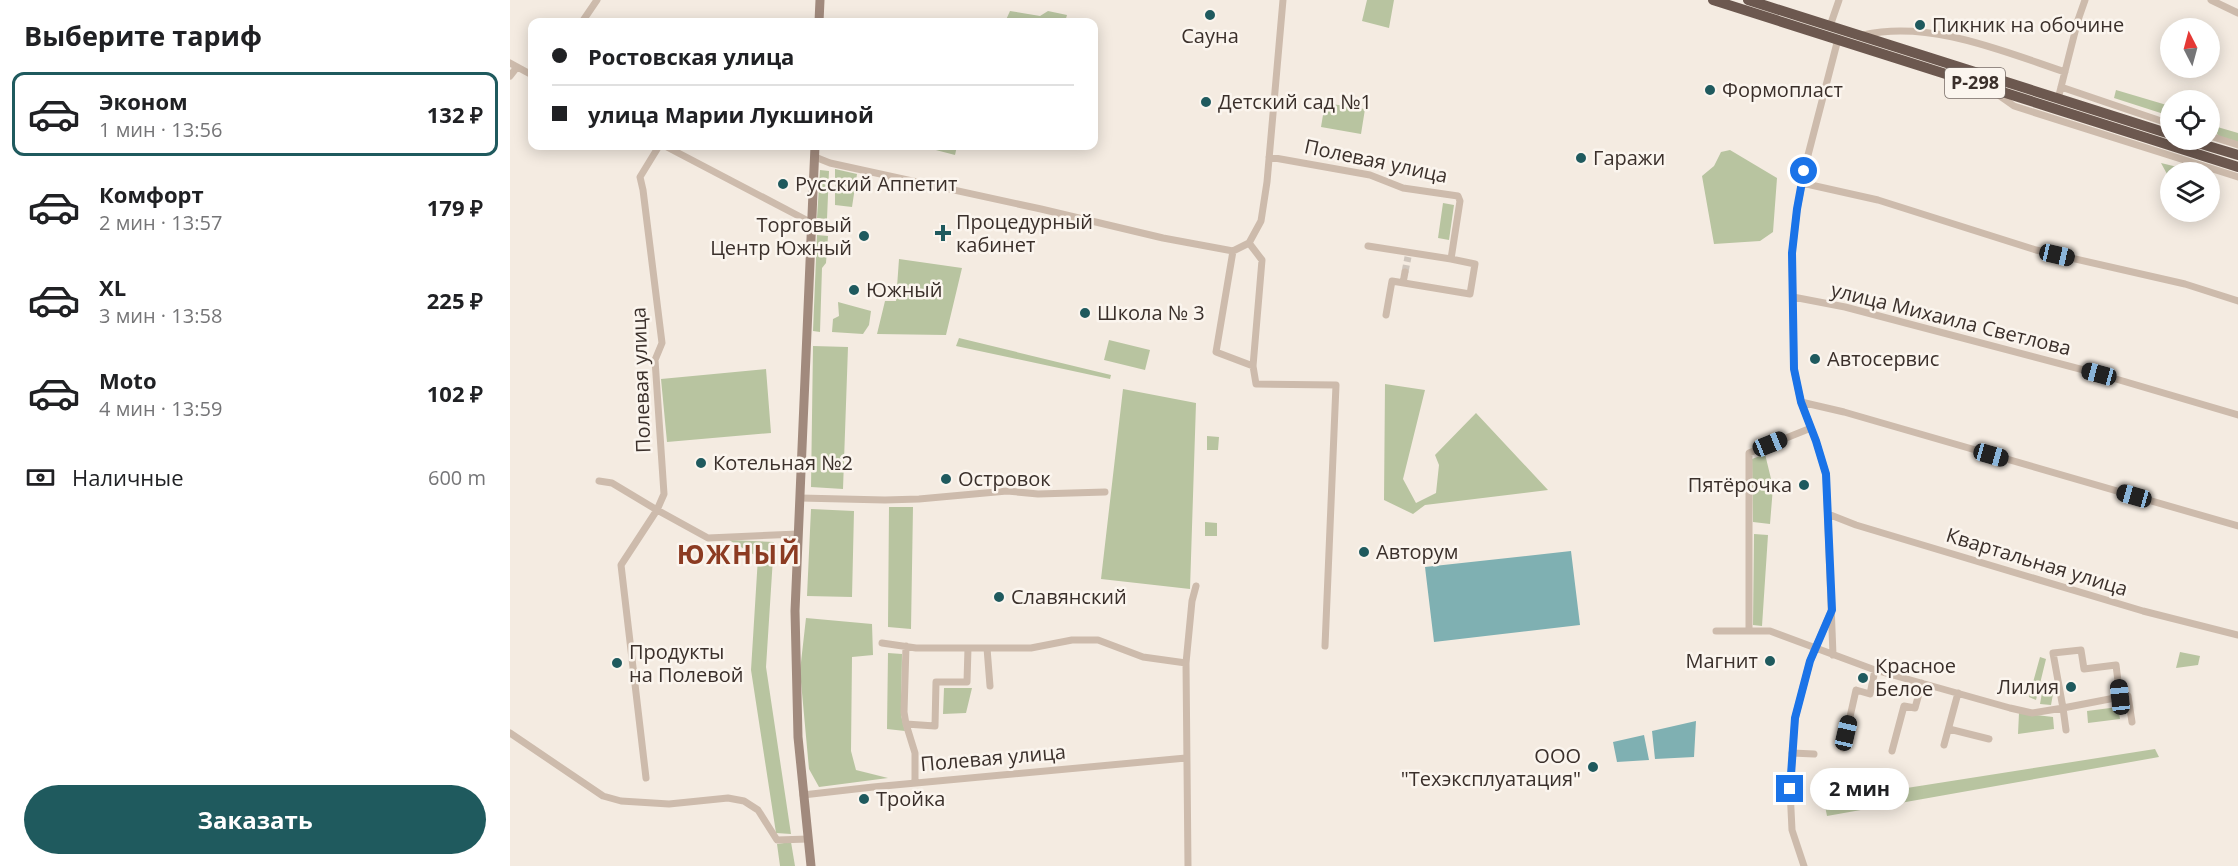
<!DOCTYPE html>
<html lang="ru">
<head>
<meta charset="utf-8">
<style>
	body { margin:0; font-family:"Open Sans",sans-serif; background:#f6f6f6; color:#202124; height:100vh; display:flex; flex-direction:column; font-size:22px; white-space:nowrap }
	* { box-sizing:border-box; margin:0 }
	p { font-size:20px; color:#757577 }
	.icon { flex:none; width:33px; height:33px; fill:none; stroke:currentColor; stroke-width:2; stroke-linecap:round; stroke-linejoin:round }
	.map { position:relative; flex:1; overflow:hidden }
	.details { display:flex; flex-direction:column; background:#fff; width:510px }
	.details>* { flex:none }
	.hud { position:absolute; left:18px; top:18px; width:570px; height:132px; border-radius:12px; box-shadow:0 3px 15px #0003; display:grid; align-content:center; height:132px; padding:0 24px; background:#fff }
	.needle { width:39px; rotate:354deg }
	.fabs { position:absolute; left:1650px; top:18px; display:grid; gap:12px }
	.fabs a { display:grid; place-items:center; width:60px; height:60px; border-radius:50%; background:#fff; box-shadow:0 3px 15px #0003; font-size:30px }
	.end { position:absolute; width:27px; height:27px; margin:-14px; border:8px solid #1a73e8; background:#fff; box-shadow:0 0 0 3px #fff }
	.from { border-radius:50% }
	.bubble { position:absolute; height:42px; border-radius:21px; background:#fff; box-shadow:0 3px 15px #0003; font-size:20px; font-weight:700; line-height:42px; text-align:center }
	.car { position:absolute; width:18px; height:36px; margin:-18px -9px; border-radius:8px; box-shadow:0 0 4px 2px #0007; background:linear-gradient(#222 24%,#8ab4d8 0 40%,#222 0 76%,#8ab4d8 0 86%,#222 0) }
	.hud b { display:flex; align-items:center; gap:21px; height:57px; font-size:22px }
	.hud b+b { border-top:2px solid #e0e0e0 }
	.hud i { width:15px; height:15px; background:#202124 }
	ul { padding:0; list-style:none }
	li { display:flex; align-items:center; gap:18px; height:84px; margin:0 12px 9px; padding:0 12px; border:3px solid transparent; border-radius:12px }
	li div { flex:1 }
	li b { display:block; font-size:22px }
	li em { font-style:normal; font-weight:700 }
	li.selected { border-color:#1f5a5e }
	li>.icon { width:54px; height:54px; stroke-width:1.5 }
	h2 { padding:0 24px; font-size:27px; line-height:72px }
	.pay { display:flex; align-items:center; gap:15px; height:66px; padding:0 24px; font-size:22px }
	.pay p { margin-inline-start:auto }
	.button { display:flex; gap:12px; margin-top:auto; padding:12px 24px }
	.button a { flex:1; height:69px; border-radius:36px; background:#1f5a5e; color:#fff; font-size:24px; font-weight:700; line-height:69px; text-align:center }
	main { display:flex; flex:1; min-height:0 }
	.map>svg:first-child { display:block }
</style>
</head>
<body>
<main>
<section class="details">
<h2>Выберите тариф</h2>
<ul>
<li class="selected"><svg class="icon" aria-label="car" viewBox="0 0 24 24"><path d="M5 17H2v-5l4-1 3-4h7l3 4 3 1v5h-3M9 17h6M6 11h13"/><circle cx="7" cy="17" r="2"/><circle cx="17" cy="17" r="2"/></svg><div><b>Эконом</b><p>1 мин · 13:56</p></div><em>132 ₽</em></li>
<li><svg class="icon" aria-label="car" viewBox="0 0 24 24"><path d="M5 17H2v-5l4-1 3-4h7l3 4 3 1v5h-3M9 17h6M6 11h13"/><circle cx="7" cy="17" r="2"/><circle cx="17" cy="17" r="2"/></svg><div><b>Комфорт</b><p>2 мин · 13:57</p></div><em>179 ₽</em></li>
<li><svg class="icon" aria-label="car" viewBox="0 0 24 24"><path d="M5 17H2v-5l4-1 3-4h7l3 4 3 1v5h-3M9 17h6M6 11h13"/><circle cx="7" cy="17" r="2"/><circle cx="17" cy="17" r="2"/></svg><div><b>XL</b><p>3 мин · 13:58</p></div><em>225 ₽</em></li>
<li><svg class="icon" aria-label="car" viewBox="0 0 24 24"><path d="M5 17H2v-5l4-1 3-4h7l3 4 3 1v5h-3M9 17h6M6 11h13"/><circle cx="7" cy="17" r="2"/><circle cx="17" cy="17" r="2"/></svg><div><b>Moto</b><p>4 мин · 13:59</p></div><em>102 ₽</em></li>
</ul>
<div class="pay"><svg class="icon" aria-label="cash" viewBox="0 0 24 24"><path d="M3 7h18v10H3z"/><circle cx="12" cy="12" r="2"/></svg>Наличные<p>600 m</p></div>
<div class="button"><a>Заказать</a></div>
</section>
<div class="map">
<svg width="1728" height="866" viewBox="0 0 1728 866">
	<rect width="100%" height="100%" fill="#f4ebe1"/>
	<path fill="#b8c4a0" d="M 857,0 L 884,0 L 879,28 L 852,21 Z
		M 500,11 L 530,16 L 538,11 L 557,15 L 555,22 L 495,22 Z
		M 1606,90 L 1660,106 L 1660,116 L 1604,98 Z
		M 815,103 L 855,109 L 851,134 L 811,127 Z
		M 1704,126 L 1728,133 L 1728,142 L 1708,136 Z
		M 422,146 L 447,146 L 445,155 L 422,149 Z
		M 1220,150 L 1267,178 L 1263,232 L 1250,241 L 1204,244 L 1192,176 L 1204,166 L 1211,152 Z
		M 1651,163 L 1688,172 L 1660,172 L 1660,175 L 1657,174 Z
		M 325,169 L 347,174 L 342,207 L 325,205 Z
		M 310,170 L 319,171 L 317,219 L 307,218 Z
		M 933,203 L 944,205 L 939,240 L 928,238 Z
		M 307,235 L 318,236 L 316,263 L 312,268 L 310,332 L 303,331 Z
		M 389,259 L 452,268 L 436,335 L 367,334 L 375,301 L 386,301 Z
		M 328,302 L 361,311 L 359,325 L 353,334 L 322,332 L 323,319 L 329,316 Z
		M 449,338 L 601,375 L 600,379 L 446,346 Z
		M 599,340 L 640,350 L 635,370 L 594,360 Z
		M 303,346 L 338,347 L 333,489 L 301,487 Z
		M 256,369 L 261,433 L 157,442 L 151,379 Z
		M 875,384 L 915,390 L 893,479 L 906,503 L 926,493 L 929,465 L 925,455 L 966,413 L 1038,490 L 915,505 L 903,514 L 874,500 Z
		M 613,389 L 686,403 L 680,589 L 591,579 Z
		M 697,436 L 709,437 L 708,450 L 697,450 Z
		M 1255,454 L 1263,487 L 1260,524 L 1243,522 L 1242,459 Z
		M 379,507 L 403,507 L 401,629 L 378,627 Z
		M 301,509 L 344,511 L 342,597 L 297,596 Z
		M 695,522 L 707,523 L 707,536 L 695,536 Z
		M 1244,534 L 1258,535 L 1252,626 L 1243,625 Z
		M 219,540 L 264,542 L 256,667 L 281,834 L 266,833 L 241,670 L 248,557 Z
		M 296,618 L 362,624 L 363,655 L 342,657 L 341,751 L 346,770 L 378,778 L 309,787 L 299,769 L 290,671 Z
		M 1670,652 L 1690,656 L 1688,665 L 1666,668 Z
		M 378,653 L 392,654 L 391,715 L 395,731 L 377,729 Z
		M 1530,657 L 1536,659 L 1526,700 L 1519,697 Z
		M 1534,681 L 1545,683 L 1541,705 L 1530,704 Z
		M 434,688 L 462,688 L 456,713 L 433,714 Z
		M 1608,707 L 1610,719 L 1578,723 L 1577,711 Z
		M 1509,713 L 1543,717 L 1544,729 L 1508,734 Z
		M 1645,749 L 1649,757 L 1317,816 L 1314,801 Z
		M 281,842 L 285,866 L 270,866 L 267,844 Z"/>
	<path fill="#7fb0b2" d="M 1061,551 L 1070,625 L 924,642 L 915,567 Z
		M 1186,721 L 1184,757 L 1145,759 L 1142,731 Z
		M 1134,735 L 1139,760 L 1107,762 L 1103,742 Z"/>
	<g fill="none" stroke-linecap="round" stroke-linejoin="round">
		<path stroke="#cfc6bd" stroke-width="7" stroke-dasharray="7 3.5" stroke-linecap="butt" d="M 895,272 L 898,257"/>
		<path stroke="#cdbbac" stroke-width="7" d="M 1701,0 L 1728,13
			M 72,22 L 87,0
			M 1320,26 L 1329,0
			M 1353,35 C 1421,20 1492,51 1555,72
			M 0,63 L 22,75
			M 0,76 L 7,67
			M 1551,87 L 1660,124
			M 1484,92 L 1504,106 L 1728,177
			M 1548,99 L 1568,20 L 1575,0
			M 1700,136 L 1728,145
			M 155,146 L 302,223
			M 305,157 L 320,163 L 531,209 L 653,238 L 723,251 L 739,243 L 751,221 L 757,182 L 773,0
			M 759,157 L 860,175 L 893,188 L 948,196 L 950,201 L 941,259 L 965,264 L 960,294 L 882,281 L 876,315
			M 1292,183 L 1368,200 L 1526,250 L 1675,284 L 1728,301
			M 739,243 L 752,260 L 743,366 L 746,384 L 826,385 L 815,646
			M 858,246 L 941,259
			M 723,251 L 706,352 L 743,366
			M 893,283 L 895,272
			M 1283,297 L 1335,307 L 1589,374 L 1728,415
			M 1291,402 L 1334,412 L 1728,526
			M 1301,428 L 1239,453 L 1239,631 L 1260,631 L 1365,670 L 1500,708 L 1522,713 L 1553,708 L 1556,730
			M 89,481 L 102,483 L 147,510 L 154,494 L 145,360 L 152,343 L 133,190 L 130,177 L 149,146
			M 290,498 L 375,500 L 409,499 L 497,491 L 528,494 L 595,492
			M 1318,514 L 1346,525 L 1633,611 L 1728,635
			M 1206,631 L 1239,631
			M 372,643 L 406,648 L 521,648 L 562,640 L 588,640 L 633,657 L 676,663
			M 396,646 L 394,712 L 396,724 L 425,726 L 426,682 L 457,682 L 458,648
			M 477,648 L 480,686
			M 1323,655 L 1316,474 L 1306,441 L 1291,402 L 1284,369 L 1282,253 L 1287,209 L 1297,159 L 1328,39
			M 1610,697 L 1553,708 L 1543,653 L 1571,650 L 1574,669 L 1606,665 L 1610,697 L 1618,696 L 1622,722
			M 396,724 L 405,753 L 405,783
			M 1439,729 L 1479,739
			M 0,733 L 93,796 L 111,801 L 159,804 L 218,798 L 234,801 L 248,810 L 267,840 L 298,839
			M 1434,745 L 1448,693
			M 1333,748 L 1346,690 L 1360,694 L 1365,670
			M 1382,751 L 1394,706 L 1405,708 L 1412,683
			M 1282,753 L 1304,754
			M 136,778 L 111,565 L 147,510 L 198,538 L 288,534
			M 293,795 L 363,787 L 676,758
			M 678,866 L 676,663 L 682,601 L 686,586
			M 1294,866 L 1282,830 L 1280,789 L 1285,718 L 1300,661 L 1321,612"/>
		<path stroke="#a18a7d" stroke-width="9" d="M 309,22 L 310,0
			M 301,866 L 288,737 L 285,611 L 305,146"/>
		<path stroke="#6c584f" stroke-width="10" d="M 1203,0 L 1728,167
			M 1238,0 L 1660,134
			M 1678,140 L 1728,155"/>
	</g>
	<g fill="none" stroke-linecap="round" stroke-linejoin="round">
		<path stroke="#1a73e8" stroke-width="8" d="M 1280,789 L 1285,718 L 1300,661 L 1322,610 L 1316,474 L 1306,441 L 1291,402 L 1284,369 L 1282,253 L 1287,209 L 1294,171"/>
	</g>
	<g fill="#1f5a5e" stroke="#fbf5ee" stroke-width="2">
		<circle cx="700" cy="15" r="6"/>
		<circle cx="1410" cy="25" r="6"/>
		<circle cx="1200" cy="90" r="6"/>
		<circle cx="696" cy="102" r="6"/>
		<circle cx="1071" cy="158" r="6"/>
		<circle cx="273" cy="184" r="6"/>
		<path d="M430 224h6v6h6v6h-6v6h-6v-6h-6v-6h6z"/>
		<circle cx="354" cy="236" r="6"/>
		<circle cx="344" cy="290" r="6"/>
		<circle cx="575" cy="313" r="6"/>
		<circle cx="1305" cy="359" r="6"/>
		<circle cx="191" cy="463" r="6"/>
		<circle cx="436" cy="479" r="6"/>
		<circle cx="1294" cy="485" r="6"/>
		<circle cx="854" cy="552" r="6"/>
		<circle cx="489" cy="597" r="6"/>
		<circle cx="1260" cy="661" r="6"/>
		<circle cx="107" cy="663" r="6"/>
		<circle cx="1353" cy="678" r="6"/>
		<circle cx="1561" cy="687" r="6"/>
		<circle cx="1083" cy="767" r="6"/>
		<circle cx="354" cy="799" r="6"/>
	</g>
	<g text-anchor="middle" stroke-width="5" stroke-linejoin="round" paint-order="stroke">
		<rect fill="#fbf5ee" stroke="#756b66" stroke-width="1.5" x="1435" y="68" width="60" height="30" rx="4.5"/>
		<g font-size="18" font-weight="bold" fill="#3b302b">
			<text x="1465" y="89">Р-298</text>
		</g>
		<g font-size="20" fill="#3b302b" stroke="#fbf5ee" text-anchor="start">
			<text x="1422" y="32">Пикник на обочине</text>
			<text x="700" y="43" text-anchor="middle">Сауна</text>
			<text x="1212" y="97">Формопласт</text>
			<text x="708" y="109">Детский сад №1</text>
			<text x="1083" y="165">Гаражи</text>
			<text x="285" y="191">Русский Аппетит</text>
			<text x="446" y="229">Процедурный<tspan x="446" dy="23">кабинет</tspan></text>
			<text x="342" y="232" text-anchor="end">Торговый<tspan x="342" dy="23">Центр Южный</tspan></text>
			<text x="356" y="297">Южный</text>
			<text x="587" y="320">Школа № 3</text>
			<text x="1317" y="366">Автосервис</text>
			<text x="203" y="470">Котельная №2</text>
			<text x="448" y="486">Островок</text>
			<text x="1282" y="492" text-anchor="end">Пятёрочка</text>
			<text x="866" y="559">Авторум</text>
			<text x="501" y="604">Славянский</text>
			<text x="119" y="659">Продукты<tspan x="119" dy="23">на Полевой</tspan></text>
			<text x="1248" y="668" text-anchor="end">Магнит</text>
			<text x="1365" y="673">Красное<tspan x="1365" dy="23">Белое</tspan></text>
			<text x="1549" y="694" text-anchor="end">Лилия</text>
			<text x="1071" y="763" text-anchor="end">ООО<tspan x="1071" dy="23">"Техэксплуатация"</tspan></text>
			<text x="366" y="806">Тройка</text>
		</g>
		<g font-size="20" fill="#3b302b" stroke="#fbf5ee">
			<text transform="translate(866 161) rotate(12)" y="7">Полевая улица</text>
			<text transform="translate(1441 319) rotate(14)" y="7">улица Михаила Светлова</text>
			<text transform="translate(131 380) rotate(-92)" y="7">Полевая улица</text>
			<text transform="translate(1527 562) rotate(17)" y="7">Квартальная улица</text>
			<text transform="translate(483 758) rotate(-5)" y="7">Полевая улица</text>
		</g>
		<g font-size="26" font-weight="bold" letter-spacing="1.5" fill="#8c3b22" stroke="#fbf5ee">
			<text x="229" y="564">ЮЖНЫЙ</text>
		</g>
	</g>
</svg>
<div class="fabs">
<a><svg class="needle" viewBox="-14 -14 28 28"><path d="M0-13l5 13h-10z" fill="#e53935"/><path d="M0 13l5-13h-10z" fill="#757577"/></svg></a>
<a><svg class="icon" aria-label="locate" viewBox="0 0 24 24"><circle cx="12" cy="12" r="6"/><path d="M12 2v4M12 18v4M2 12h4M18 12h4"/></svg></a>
<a><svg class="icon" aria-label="layers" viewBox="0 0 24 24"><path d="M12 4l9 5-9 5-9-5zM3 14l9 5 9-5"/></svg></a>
</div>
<i class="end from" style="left:1294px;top:171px"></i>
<i class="end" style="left:1280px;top:789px"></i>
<div class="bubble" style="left:1300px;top:768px;width:99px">2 мин</div>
<i class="car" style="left:1547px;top:255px;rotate:103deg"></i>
<i class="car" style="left:1589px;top:374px;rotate:285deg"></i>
<i class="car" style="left:1260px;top:444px;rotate:68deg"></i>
<i class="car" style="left:1481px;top:455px;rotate:106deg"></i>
<i class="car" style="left:1624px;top:496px;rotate:286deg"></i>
<i class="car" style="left:1610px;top:697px;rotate:354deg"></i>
<i class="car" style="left:1336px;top:733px;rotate:13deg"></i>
<div class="hud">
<b><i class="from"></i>Ростовская улица</b>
<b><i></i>улица Марии Лукшиной</b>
</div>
</div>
</main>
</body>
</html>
